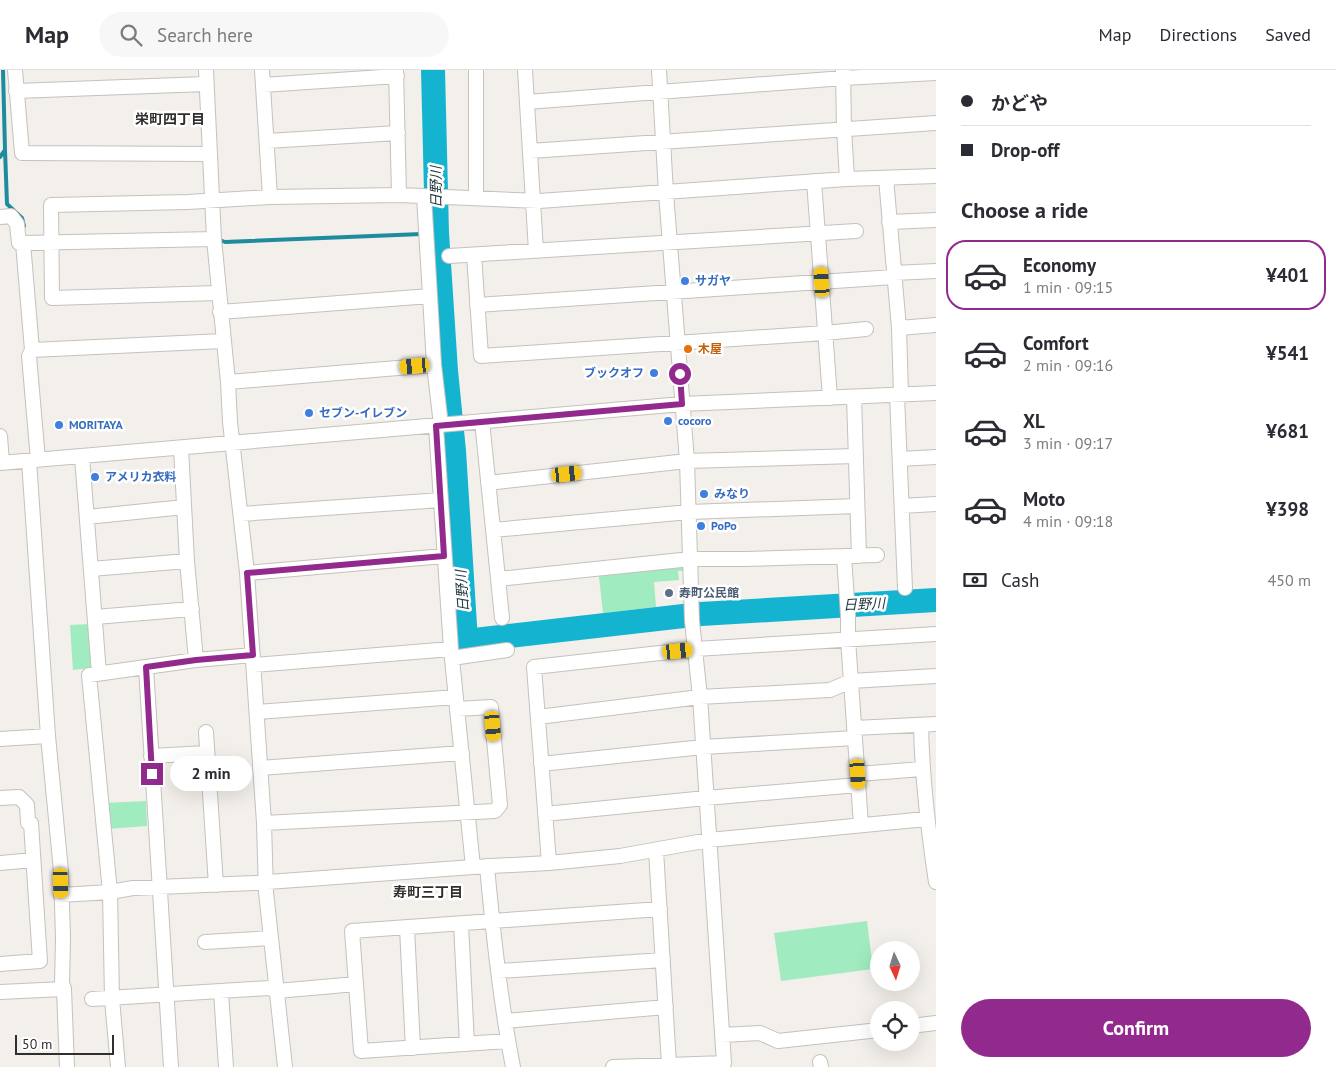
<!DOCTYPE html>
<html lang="en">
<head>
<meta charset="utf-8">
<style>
	body { margin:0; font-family:"PT Sans","Noto Sans JP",sans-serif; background:#f7f7f7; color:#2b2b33; height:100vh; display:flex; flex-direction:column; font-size:19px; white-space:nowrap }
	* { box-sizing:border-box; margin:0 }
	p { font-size:16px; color:#7c7c81 }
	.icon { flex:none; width:28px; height:28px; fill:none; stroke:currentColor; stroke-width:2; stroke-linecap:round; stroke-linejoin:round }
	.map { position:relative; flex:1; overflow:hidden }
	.details { display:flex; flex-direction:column; background:#fff; width:400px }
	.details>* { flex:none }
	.top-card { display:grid; align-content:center; height:110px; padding:0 25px; background:#fff }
	.needle { width:32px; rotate:176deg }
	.fabs { position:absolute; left:870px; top:871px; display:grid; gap:10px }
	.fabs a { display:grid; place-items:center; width:50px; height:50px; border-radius:50%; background:#fff; box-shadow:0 5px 20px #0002; font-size:25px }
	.scale { position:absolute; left:15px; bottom:12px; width:99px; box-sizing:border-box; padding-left:5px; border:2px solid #312f2d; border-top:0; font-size:14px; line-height:18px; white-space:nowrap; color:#312f2d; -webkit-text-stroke:4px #fff; paint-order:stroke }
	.end { position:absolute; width:22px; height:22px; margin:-11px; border:6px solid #92298d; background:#fff; box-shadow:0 0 0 2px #fff }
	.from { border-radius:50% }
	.bubble { position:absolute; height:35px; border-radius:18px; background:#fff; box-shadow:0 5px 20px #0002; font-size:16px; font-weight:600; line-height:35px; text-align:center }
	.car { position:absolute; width:15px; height:30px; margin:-15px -8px; border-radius:6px; box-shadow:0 0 4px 1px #0007; background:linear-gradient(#f5c518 24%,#345 0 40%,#f5c518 0 76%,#345 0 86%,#f5c518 0) }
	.top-card b { display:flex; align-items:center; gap:18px; height:48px; font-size:19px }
	.top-card b+b { border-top:1px solid #e1e1e2 }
	.top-card i { width:12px; height:12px; background:#2b2b33 }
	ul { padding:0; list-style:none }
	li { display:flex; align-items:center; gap:15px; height:70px; margin:0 10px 8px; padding:0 15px; border:2px solid transparent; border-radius:20px }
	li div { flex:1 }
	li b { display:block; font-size:19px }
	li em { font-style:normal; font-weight:600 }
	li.active { border-color:#92298d }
	li>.icon { width:45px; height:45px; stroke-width:1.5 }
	h2 { padding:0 25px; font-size:22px; line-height:60px }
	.pay { display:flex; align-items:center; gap:12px; height:55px; padding:0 25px; font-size:19px }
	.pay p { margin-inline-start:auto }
	.cta { display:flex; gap:10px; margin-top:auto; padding:10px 25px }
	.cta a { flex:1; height:58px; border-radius:30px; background:#92298d; color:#fff; font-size:20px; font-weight:600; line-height:58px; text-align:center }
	header { display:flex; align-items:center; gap:30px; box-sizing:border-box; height:70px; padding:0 25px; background:#fff; border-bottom:1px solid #e1e1e2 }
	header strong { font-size:24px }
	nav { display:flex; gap:28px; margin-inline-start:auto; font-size:18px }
	.search { width:350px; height:45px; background:#f7f7f7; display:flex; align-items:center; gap:12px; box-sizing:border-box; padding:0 18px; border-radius:28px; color:#7c7c81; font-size:19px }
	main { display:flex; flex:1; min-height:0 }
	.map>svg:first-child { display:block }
</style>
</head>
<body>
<header>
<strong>Map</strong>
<div class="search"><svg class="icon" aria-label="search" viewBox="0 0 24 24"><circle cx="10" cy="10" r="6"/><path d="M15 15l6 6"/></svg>Search here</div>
<nav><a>Map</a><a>Directions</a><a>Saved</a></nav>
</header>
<main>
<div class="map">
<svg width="936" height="997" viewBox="0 0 936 997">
	<rect width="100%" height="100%" fill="#f3efea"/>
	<path fill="#a0ebbf" d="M 681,495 L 685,498 L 685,501 L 678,501 L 679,510 L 654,512 L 656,537 L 603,543 L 599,507 L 601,504 Z
		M 91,554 L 94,593 L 90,598 L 73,600 L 70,555 Z
		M 146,731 L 147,756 L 107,759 L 105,733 Z
		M 867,851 L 873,899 L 781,911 L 774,863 Z"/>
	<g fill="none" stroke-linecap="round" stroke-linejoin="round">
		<path stroke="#1d8c9f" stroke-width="4" d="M 5,80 L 7,134 L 22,148 L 24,156
			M 0,87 L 5,80 L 3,0
			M 217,169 L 225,172 L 422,164"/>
		<path stroke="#14b4d0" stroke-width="24" d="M 433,0 L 437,163 L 446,301 L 454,381 L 466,571 L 701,544 L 936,530"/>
		<g stroke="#c5c1bc" stroke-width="16">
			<path id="minor" d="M 15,0 L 22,83 L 210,84
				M 206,0 L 214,169 L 228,312 L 230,352 L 247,503 L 264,753 L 266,822 L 285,997
				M 262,0 L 270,127
				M 396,0 L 399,125
				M 476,0 L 476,127
				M 525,0 L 536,181
				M 843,0 L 844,59 L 847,109
				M 263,15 L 397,6
				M 16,21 L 206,14
				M 527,32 L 844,8 L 936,3
				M 267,71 L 398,63
				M 530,81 L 936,53
				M 886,108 L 899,258 L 901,324
				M 814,111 L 830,328
				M 0,147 L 11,146 L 17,154 L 19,173 L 23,173 L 32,280 L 29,286 L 38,390
				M 889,152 L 936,150
				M 23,173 L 214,169
				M 474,185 L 481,286 L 825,263 L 866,259
				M 449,186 L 856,161
				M 894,203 L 936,201
				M 218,223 L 52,228 L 51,135 L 188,132 L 270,127 L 399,125 L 539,131 L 847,109 L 936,106
				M 430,226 L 434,295 L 441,355
				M 477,235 L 894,207
				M 220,242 L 430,226 L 424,126
				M 899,258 L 936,255
				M 32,280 L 223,271
				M 228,312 L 434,295
				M 897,325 L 905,518
				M 854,327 L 859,486
				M 482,351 L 502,548
				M 436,356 L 451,579 L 473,797
				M 0,366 L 2,393
				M 181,378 L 187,491 L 196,590
				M 82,387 L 99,603
				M 900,389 L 936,387
				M 29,391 L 48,666 L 61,801 L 63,868 L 62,913 L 64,919 L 67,997
				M 0,393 L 682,334 L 936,323
				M 488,413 L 687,391 L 856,386
				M 902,436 L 936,434
				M 241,444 L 441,430
				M 87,447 L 184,437
				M 493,460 L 689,442 L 857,436
				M 844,486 L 848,545 L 848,569 L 861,755
				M 91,499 L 187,491
				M 247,503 L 444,486
				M 498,509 L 691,489 L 744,489 L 877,485
				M 95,547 L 192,539
				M 452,588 L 507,580
				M 254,595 L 451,579
				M 146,597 L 171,997
				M 257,642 L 456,627
				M 538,647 L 700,627 L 830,620 L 851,611 L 936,606
				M 921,655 C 922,708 928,759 936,812
				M 854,658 L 936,654
				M 206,662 L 216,815
				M 0,669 L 48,666
				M 151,686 L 207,683
				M 541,694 L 703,677 L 855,668
				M 260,698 L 462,683
				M 858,704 L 922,699
				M 0,728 L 19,727 L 27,735 L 28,753 L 31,753 L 40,891 L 0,894
				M 545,744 L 706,728 L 858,715
				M 264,753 L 495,741 L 500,735 L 491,637 L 457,639
				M 656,780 L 669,995
				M 0,793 L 33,790
				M 549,793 L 534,597 L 696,579 L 936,564
				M 487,796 C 493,863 500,931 513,997
				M 61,825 L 110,822 L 133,818 L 254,813 L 473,797 L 549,793 L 620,786 L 709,770 L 926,749
				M 461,854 L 467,974
				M 407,858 L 413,978
				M 205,872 L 271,868
				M 499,901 L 663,890
				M 0,922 L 64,919
				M 221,922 L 226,997
				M 92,929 L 269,918 L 277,921 L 356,914
				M 505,951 L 666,937
				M 911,956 L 936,953
				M 722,965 L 760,963 L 778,971 L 879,960
				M 508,971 L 361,981 L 352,861 L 660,839
				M 820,992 L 821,997
				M 118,997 L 112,929 L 110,822 L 89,605 L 196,590 L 253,585
				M 613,997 L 724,993 L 700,627 L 692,551 L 687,391 L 666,123 L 659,0"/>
		</g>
		<use href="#minor" stroke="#fff" stroke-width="14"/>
	</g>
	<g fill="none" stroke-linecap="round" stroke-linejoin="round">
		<path stroke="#92298d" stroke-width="6" d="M 152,704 L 146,597 L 196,590 L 253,585 L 247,503 L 444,486 L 436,356 L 682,334 L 680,304"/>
	</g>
	<g fill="#3f7fe0" stroke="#fff" stroke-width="2">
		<circle cx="685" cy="211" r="5"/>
		<circle cx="654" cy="303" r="5"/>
		<circle cx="309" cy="343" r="5"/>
		<circle cx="668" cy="351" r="5"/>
		<circle cx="59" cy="355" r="5"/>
		<circle cx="95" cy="407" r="5"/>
		<circle cx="704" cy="424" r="5"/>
		<circle cx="701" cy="456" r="5"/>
	</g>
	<circle fill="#e8710a" stroke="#fff" stroke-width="2" cx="688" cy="279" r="5"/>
	<circle fill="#5c6f8a" stroke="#fff" stroke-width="2" cx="669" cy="523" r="5"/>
	<g text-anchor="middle" stroke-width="5" stroke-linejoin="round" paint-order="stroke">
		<g font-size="12" font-weight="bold" fill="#366cbe" stroke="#fff" text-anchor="start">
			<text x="695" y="215">サガヤ</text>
			<text x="644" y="307" text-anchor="end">ブックオフ</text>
			<text x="319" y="347">セブン-イレブン</text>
			<text x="678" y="355">cocoro</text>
			<text x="69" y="359">MORITAYA</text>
			<text x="105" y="411">アメリカ衣料</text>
			<text x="714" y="428">みなり</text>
			<text x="711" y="460">PoPo</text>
		</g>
		<g font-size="12" font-weight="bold" fill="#c56008" stroke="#fff" text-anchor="start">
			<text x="698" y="283">木屋</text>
		</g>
		<g font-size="12" font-weight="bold" fill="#4e5e75" stroke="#fff" text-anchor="start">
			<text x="679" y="527">寿町公民館</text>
		</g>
		<g font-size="14" font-weight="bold" fill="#312f2d" stroke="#fff">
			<text x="170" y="54">栄町四丁目</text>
			<text x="428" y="827">寿町三丁目</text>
		</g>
		<g font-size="14" font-style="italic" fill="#22393e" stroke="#fff">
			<text transform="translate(436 117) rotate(-91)" y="5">日野川</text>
			<text transform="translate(462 521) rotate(-94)" y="5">日野川</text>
			<text transform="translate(864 534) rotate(-3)" y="5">日野川</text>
		</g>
	</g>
</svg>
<div class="fabs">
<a><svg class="needle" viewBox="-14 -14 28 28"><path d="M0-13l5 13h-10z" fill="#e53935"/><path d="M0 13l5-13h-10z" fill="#7c7c81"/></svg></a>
<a><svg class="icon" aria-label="locate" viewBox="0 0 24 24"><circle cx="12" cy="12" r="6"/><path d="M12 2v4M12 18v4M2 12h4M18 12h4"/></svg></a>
</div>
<div class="scale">50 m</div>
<i class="end from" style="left:680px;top:304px"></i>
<i class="end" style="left:152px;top:704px"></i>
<div class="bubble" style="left:170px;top:686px;width:82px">2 min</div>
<i class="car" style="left:822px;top:212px;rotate:356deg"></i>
<i class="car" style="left:415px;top:296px;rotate:265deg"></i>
<i class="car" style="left:567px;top:404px;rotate:84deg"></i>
<i class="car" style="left:678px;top:581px;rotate:84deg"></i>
<i class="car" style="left:493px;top:656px;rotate:175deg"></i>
<i class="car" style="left:858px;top:704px;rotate:176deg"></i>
<i class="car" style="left:61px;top:813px;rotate:178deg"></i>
</div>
<section class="details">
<div class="top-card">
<b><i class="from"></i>かどや</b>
<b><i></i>Drop-off</b>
</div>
<h2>Choose a ride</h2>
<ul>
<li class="active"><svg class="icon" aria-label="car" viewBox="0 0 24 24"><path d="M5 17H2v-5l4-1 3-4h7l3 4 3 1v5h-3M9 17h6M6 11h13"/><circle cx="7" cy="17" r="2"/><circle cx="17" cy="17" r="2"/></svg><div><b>Economy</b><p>1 min · 09:15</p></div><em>¥401</em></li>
<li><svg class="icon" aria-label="car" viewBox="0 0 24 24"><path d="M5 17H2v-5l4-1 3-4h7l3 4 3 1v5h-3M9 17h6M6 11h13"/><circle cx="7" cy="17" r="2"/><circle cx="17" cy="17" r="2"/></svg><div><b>Comfort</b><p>2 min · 09:16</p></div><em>¥541</em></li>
<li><svg class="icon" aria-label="car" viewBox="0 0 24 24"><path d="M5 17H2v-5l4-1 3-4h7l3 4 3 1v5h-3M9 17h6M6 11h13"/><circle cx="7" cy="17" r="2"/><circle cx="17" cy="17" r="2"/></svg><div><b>XL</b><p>3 min · 09:17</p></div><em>¥681</em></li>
<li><svg class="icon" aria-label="car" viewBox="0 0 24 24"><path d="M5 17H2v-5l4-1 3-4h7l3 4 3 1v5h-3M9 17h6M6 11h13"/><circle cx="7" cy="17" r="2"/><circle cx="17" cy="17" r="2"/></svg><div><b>Moto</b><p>4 min · 09:18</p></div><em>¥398</em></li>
</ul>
<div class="pay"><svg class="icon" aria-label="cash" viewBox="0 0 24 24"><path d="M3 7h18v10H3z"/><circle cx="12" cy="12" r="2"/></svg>Cash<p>450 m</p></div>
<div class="cta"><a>Confirm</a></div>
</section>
</main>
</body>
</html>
